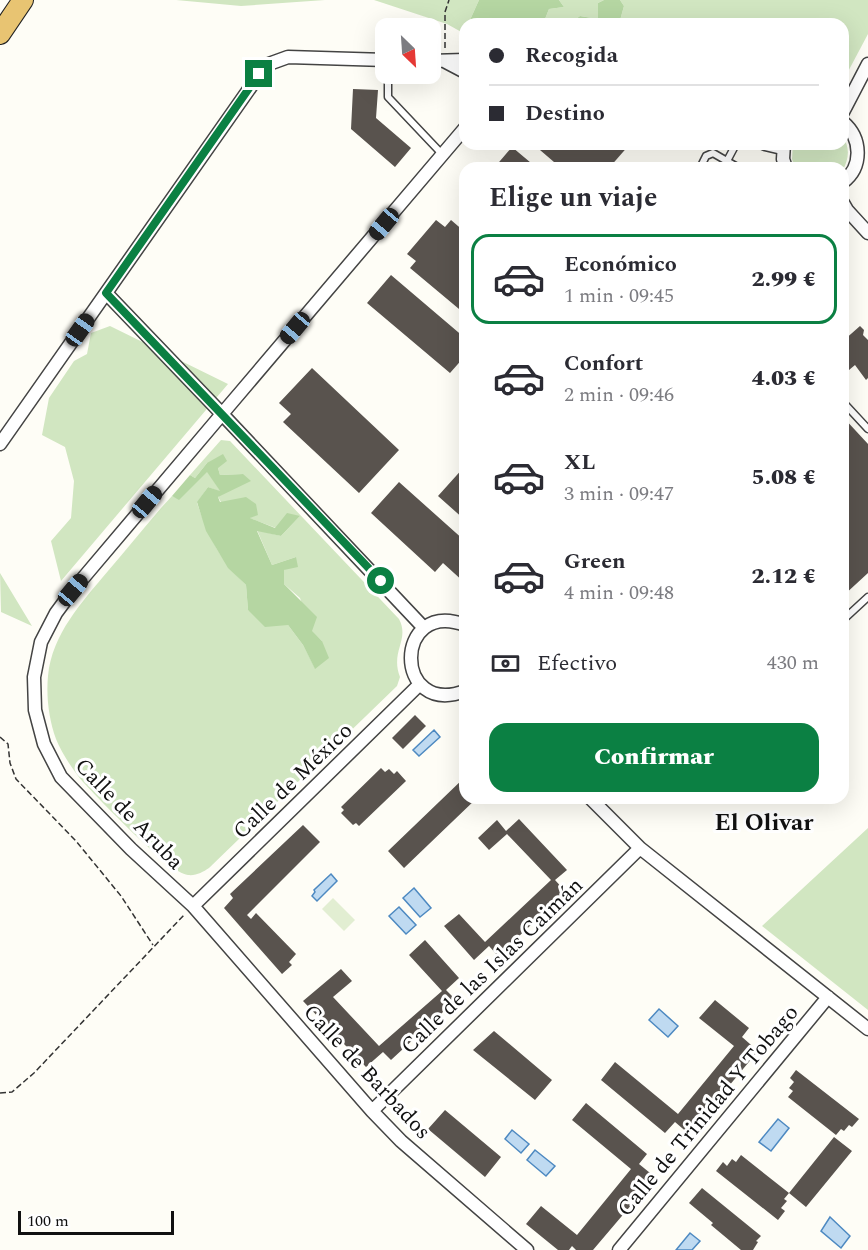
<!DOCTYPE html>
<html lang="es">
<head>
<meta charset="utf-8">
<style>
	body { margin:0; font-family:Spectral,serif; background:#f7f7f7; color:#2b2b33; height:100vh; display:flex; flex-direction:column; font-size:22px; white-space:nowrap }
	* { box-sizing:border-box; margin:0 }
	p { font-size:20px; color:#7c7c81 }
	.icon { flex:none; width:33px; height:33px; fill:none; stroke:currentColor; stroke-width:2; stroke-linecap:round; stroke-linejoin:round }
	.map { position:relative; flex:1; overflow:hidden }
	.details { position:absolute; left:459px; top:162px; width:390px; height:642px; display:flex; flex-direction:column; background:#fff; border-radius:18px; box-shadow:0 6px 24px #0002 }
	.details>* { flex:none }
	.banner { position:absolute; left:459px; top:18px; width:390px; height:132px; border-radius:18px; box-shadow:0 6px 24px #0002; display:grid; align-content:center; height:132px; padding:0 30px; background:#fff }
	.needle { width:39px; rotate:155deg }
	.tools { position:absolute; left:375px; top:18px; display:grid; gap:12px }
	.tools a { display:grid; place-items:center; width:66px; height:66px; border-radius:12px; background:#fff; box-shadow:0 6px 24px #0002; font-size:30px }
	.scale { position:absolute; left:18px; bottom:15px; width:156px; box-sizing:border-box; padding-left:6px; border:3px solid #111; border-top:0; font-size:16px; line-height:21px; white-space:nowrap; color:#111; -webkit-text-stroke:4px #fff; paint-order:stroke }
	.end { position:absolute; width:27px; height:27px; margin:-14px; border:8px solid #0b8043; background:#fff; box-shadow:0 0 0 3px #fff }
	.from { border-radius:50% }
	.car { position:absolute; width:18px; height:36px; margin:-18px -9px; border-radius:8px; box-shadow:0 0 4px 2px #0007; background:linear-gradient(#222 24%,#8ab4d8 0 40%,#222 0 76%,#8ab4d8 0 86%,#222 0) }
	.banner b { display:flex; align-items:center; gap:21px; height:57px; font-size:22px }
	.banner b+b { border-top:2px solid #e1e1e2 }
	.banner i { width:15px; height:15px; background:#2b2b33 }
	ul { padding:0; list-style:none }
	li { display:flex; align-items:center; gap:18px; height:90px; margin:0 12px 9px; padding:0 18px; border:3px solid transparent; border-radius:18px }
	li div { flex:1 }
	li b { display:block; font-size:22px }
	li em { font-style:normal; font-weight:800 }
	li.current { border-color:#0b8043 }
	li>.icon { width:54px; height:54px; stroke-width:1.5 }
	h2 { padding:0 30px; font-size:27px; line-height:72px }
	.pay { display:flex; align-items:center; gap:15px; height:66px; padding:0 30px; font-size:22px }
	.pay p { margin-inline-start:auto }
	.cta { display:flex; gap:12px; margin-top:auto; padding:12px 30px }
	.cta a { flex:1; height:69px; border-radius:18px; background:#0b8043; color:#fff; font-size:24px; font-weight:800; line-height:69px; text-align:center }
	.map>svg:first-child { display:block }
</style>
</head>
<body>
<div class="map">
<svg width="868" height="1250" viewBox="0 0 868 1250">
	<rect width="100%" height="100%" fill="#fefdf6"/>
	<path fill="#d1e6c1" d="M 176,0 L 325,0 L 241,6 Z
		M 374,0 L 479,0 L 470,20 L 470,24 L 465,24 L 465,34 L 447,24 Z
		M 559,0 L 604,0 L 598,3 L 598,19 L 580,16 L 569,24 L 543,24 L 549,9 L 564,7 Z
		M 620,0 L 868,0 L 868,34 L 843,81 L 843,24 L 619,24 L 624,6 Z
		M 843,137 C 850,148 849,158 843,170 L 843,168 L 795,168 L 792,159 L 793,144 L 843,144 Z
		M 110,326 L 228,384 L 61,581 L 51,541 L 71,518 L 74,481 L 65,447 L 42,435 L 49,398 L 74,361 L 87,354 L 91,333 Z
		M 221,440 L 230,441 L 399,619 C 410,640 390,651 400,677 L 397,686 L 209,868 C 203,872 196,876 188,875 C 169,873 99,799 83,782 C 73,770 62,754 56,739 C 49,720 46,697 48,676 C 52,634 82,602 108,571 C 126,550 143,529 161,508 L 172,496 L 179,499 L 207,471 L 221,492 L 208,487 L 197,503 C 209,537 219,559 246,585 L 248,610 L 288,625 L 303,645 L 315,668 L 322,641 L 311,631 L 300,598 L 284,584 L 284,570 L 296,557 L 272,565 L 257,530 L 281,536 L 300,516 L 276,528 L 249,518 L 258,514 L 221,502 L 218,497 L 243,474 L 220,475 L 218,468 L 207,463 L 195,478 L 190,475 Z
		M 0,573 L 32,626 L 1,612 Z
		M 868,828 L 868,1010 L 762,926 Z"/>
	<path fill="#b5d6a2" d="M 479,0 L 559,0 L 564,7 L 549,9 L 543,24 L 470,24 L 470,20 Z
		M 604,0 L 620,0 L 624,6 L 619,24 L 569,24 L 580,16 L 598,19 L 598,3 Z
		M 223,454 L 227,461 L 218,468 L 220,475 L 243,474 L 251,481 L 218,497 L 220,502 L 246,497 L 256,504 L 258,515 L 250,518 L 275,528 L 287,513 L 300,516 L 281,536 L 257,531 L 272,565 L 296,557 L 298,567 L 284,570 L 284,584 L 317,617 L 312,631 L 322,641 L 329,658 L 315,669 L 303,645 L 288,625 L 265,627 L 248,610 L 246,585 L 228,568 L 206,531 L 197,502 L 208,487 L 220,491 L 207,472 L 179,500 L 172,496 L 190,475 L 195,478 L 207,463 Z"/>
	<path fill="#e2eed2" d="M 333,898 L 355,920 L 344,931 L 322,909 Z"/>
	<path fill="#bfdaf1" stroke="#4d89c1" stroke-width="1.5" d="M 434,730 L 440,737 L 419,756 L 413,750 Z
		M 331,874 L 337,881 L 317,901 L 312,896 L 315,892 L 314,890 Z
		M 414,888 L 431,908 L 420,917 L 403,898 Z
		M 399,907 L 416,925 L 406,934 L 389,916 Z
		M 659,1009 L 678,1026 L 668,1037 L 649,1020 Z
		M 778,1119 L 789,1128 L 771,1151 L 759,1142 Z
		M 512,1130 L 529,1144 L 521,1153 L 505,1139 Z
		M 535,1150 L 555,1166 L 546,1176 L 527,1160 Z
		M 830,1217 L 850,1236 L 841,1248 L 821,1231 Z
		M 690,1233 L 700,1241 L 692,1250 L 676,1250 Z"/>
	<path fill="#59534e" d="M 353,89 L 378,90 L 376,118 L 411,148 L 395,167 L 351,129 Z
		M 533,144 L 630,144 L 609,168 L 561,168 Z
		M 512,147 L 537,168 L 494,168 Z
		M 436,220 L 445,227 L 451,220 L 465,232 L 465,314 L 410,268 L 416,261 L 407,254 Z
		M 391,275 L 465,338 L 465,356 L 450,373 L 367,303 Z
		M 860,326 L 864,330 L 863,335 L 868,340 L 868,378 L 866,380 L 855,365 L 849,370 L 843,364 L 845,362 L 843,360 L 843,341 Z
		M 312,368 L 399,450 L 359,493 L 283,422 L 291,414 L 279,403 Z
		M 843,417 L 868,444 L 868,573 L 843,596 Z
		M 465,466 L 465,520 L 438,496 Z
		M 399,482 L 465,541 L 465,583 L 443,563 L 435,572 L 371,513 Z
		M 415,715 L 426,726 L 403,749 L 392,738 Z
		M 381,768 L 385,772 L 389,769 L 394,774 L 397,771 L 406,781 L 359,826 L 356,823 L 353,825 L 341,813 L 344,810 L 341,807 Z
		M 465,777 L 465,798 L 477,798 L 404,868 L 388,851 Z
		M 519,819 L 567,870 L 555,880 L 566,892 L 498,956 L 489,946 L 474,960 L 444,926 L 459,914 L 485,942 L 551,880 L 507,834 L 489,850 L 478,838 L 497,820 L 506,831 Z
		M 303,825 L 320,842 L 247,915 L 251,919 L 256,913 L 296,954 L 289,962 L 292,965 L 282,974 L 224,908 L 233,898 L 230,894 Z
		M 425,940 L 459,978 L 446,990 L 456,1000 L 391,1060 L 383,1052 L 366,1067 L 303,1001 L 341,969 L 352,981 L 333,997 L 379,1046 L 442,991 L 409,955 Z
		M 715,1000 L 749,1028 L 742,1037 L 758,1051 L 689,1134 L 675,1122 L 665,1133 L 601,1080 L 615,1062 L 678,1114 L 734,1046 L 699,1018 Z
		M 494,1031 L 552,1080 L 535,1100 L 473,1050 Z
		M 796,1070 L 859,1119 L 852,1127 L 849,1125 L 844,1131 L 841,1129 L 836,1135 L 788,1097 L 793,1091 L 789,1088 L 794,1082 L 790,1078 Z
		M 586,1103 L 647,1154 L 639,1164 L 655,1177 L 593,1250 L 576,1250 L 572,1246 L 569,1250 L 558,1250 L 526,1224 L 541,1206 L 577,1235 L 631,1169 L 572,1120 Z
		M 445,1110 L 501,1157 L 485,1177 L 428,1129 Z
		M 834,1137 L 852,1151 L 806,1207 L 789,1193 Z
		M 741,1155 L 789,1193 L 784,1199 L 787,1201 L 781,1208 L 785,1211 L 778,1220 L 716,1171 L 723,1162 L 727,1166 L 732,1159 L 736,1162 Z
		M 702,1188 L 761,1236 L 756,1241 L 758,1242 L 753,1250 L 741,1250 L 711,1225 L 713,1223 L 689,1203 Z"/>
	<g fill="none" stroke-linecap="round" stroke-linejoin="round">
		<g stroke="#444" stroke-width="9">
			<path id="service" d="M 388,74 L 388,97 L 442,154
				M 727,161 L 736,144
				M 700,168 L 706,156 L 713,153 L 739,168
				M 843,402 L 868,429
				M 843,620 L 868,597"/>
		</g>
		<g stroke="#444" stroke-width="15">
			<path id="minor" d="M 430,61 L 465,60
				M 446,62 L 465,72
				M 843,112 L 868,64
				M 843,122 C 862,138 863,167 843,182
				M 765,144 L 782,148
				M 784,144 L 783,159 L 786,168
				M 843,203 L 847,210 L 868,233
				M 106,293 L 222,414 L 73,590 L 56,613 L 41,642 L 34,677 L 35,710 L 44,744 L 61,777 L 131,849 L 193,906 L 372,1111 L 401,1141 L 527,1250
				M 0,444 L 266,65 L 288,57 L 386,60
				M 465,625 C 393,598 393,718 465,691
				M 424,628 L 222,414 L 465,128
				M 590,798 L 640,848 L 868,1029
				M 193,906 L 420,684
				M 372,1111 L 640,848
				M 619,1250 L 828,997"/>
		</g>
		<g stroke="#222" stroke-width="22">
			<path id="trunk" d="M 0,34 L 23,0"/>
		</g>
		<path stroke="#333" stroke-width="1.5" stroke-dasharray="6 3" stroke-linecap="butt" d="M 445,48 L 445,12 L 449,0
			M 0,737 L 8,744 L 10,763 L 16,779 L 76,841 L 121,896 L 153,945
			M 0,1093 L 12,1092 L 34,1073 L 184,915"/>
		<use href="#service" stroke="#fff" stroke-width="6"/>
		<use href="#minor" stroke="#fff" stroke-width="12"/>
		<use href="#trunk" stroke="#e8c472" stroke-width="20"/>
	</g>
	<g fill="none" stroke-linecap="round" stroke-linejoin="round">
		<path stroke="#0b8043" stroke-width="8" d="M 259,74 L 106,293 L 381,581"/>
	</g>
	<g text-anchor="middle" stroke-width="6" stroke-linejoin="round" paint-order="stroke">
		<g font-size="22" fill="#111" stroke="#fff">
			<text transform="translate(292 780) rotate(-44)" y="8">Calle de México</text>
			<text transform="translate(130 813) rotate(46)" y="8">Calle de Aruba</text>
			<text transform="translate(491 965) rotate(-44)" y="8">Calle de las Islas Caimán</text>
			<text transform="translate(368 1071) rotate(47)" y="8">Calle de Barbados</text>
			<text transform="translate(707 1110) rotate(-50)" y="8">Calle de Trinidad Y Tobago</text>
		</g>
		<g font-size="24" font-weight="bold" fill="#111" stroke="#fff">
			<text x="764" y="830">El Olivar</text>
		</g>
	</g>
</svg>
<div class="tools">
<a><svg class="needle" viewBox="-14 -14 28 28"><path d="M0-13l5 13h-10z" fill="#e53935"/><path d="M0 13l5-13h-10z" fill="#7c7c81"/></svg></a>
</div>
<div class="scale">100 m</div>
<i class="end from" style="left:381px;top:581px"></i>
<i class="end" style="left:259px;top:74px"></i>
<i class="car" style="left:384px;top:224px;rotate:220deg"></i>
<i class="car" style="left:295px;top:328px;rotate:220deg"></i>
<i class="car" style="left:80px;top:330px;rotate:35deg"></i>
<i class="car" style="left:147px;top:502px;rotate:40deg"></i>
<i class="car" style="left:73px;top:590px;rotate:40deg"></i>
<div class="banner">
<b><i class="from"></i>Recogida</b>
<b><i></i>Destino</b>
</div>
<section class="details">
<h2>Elige un viaje</h2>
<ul>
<li class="current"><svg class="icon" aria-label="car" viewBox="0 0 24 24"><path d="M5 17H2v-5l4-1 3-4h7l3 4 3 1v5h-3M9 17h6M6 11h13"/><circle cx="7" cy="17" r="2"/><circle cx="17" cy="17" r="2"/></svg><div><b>Económico</b><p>1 min · 09:45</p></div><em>2.99 €</em></li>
<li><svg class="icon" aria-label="car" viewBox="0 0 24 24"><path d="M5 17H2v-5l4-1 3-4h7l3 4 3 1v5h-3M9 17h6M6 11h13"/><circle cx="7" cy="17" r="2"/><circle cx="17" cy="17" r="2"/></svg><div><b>Confort</b><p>2 min · 09:46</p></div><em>4.03 €</em></li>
<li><svg class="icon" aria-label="car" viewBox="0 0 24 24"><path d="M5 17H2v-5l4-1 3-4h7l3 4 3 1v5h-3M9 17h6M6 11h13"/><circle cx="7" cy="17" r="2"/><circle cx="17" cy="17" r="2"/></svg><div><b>XL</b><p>3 min · 09:47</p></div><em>5.08 €</em></li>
<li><svg class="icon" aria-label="car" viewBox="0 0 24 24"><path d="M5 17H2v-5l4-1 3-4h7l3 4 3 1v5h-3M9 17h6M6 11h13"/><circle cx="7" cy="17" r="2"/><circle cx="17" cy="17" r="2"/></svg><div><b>Green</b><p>4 min · 09:48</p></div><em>2.12 €</em></li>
</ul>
<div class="pay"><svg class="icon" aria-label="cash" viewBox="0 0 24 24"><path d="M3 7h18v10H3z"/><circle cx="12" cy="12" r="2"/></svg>Efectivo<p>430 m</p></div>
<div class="cta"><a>Confirmar</a></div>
</section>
</div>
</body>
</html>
